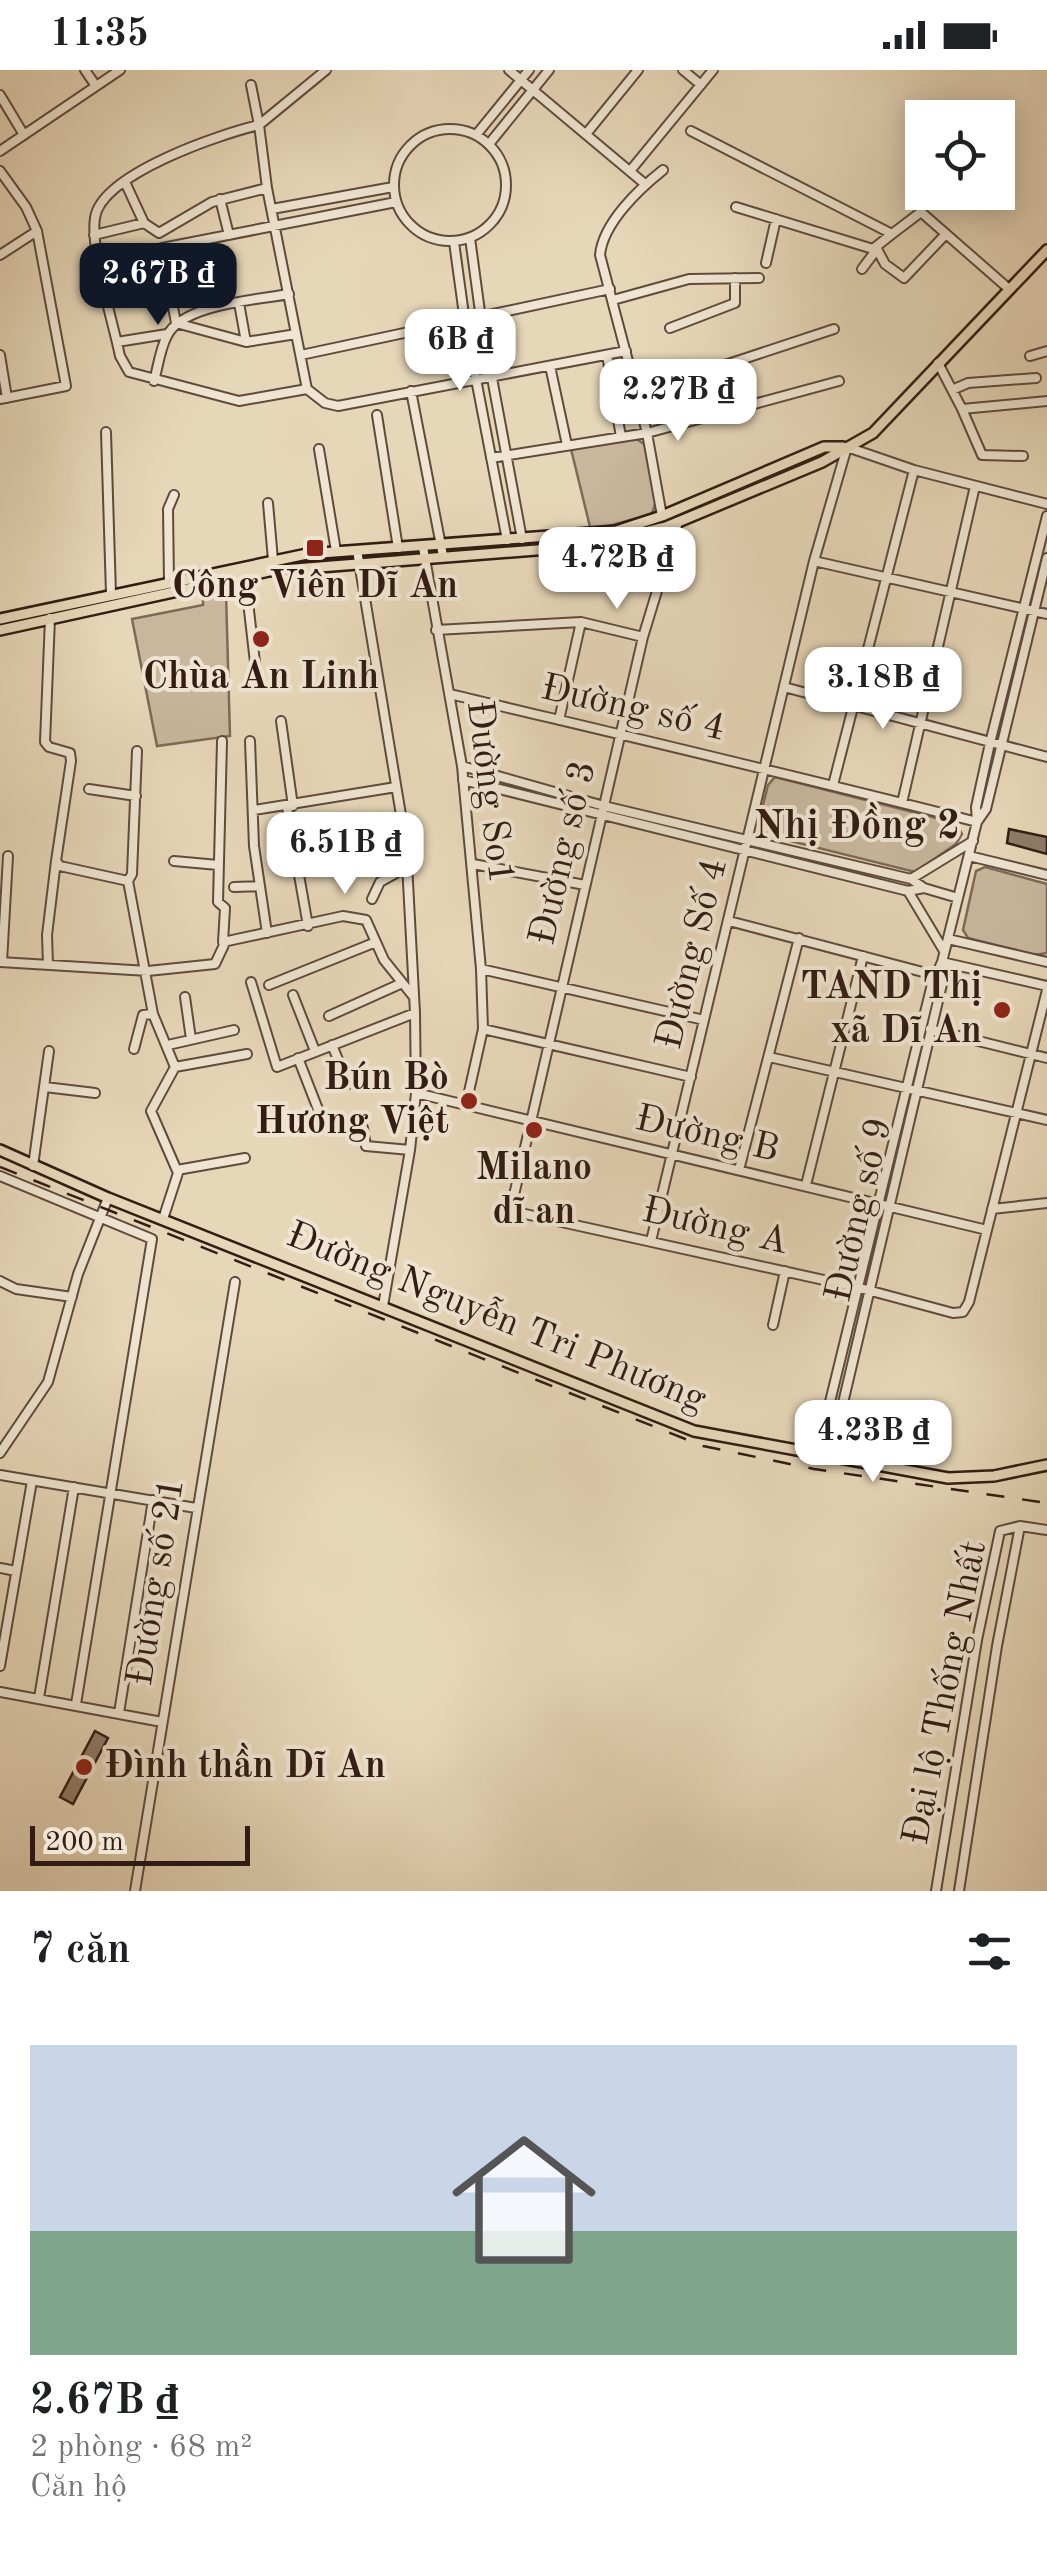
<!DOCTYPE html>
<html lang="vi">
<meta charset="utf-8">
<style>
:root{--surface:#fff;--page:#f6f6f6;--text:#202124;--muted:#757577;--accent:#111827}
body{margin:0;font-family:"Old Standard TT",serif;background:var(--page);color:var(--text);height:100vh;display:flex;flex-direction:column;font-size:38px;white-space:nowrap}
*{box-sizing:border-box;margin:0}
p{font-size:32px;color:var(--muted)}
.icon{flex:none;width:55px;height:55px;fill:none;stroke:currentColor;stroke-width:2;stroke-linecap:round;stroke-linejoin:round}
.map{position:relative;height:1821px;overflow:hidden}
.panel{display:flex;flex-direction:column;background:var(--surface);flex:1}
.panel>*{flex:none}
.fabs{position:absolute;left:905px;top:30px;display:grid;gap:20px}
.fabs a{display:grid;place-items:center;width:110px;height:110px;border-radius:0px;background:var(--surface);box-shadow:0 5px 25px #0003;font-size:50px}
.scale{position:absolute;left:30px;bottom:25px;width:220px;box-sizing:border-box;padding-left:10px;border:5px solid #321c13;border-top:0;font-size:28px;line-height:35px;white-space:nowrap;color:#321c13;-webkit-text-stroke:8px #efe5d2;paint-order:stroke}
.price{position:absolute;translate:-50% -85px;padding:0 22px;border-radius:20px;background:#fff;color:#222;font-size:32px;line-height:65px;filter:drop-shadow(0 2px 5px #0008)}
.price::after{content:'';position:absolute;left:50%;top:60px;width:30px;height:22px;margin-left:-15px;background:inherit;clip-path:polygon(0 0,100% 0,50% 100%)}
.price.selected{background:var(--accent);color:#fff}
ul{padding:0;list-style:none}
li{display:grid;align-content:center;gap:20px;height:530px;padding:0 30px}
li span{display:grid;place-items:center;height:310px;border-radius:0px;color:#555}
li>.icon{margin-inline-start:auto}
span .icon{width:180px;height:180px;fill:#fffc;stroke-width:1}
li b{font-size:42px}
h2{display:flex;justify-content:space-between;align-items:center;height:120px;padding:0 30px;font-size:42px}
.status{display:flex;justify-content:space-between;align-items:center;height:70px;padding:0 50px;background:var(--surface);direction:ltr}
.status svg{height:28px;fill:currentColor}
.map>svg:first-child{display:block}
.green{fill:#c8b79d;stroke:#7d6a58;stroke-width:2.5}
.building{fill:#907d69;stroke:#321c13;stroke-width:2.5}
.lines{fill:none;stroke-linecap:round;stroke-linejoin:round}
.minor-casing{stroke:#5f4b3c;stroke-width:12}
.major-casing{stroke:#321c13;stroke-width:14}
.minor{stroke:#efe5d2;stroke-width:8}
.major{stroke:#e7d7b9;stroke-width:9}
.rail{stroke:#321c13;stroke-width:2.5;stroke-dasharray:18 18;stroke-linecap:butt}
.poi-dot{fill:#8f2418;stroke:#efe5d2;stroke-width:4}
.labels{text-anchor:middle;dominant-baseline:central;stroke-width:8;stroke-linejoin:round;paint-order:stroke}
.poi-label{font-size:38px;font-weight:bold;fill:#321c13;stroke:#efe5d2}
.street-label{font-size:38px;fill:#321c13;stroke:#efe5d2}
.neighbourhood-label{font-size:40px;font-weight:bold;fill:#321c13;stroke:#efe5d2}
</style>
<div class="status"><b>11:35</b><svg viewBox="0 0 49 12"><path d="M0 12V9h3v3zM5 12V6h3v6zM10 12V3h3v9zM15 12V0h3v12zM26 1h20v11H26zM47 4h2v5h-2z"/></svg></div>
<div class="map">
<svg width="1047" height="1821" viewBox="0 0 1047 1821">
<rect width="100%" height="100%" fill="#e7d7b9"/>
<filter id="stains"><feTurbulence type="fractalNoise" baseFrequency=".002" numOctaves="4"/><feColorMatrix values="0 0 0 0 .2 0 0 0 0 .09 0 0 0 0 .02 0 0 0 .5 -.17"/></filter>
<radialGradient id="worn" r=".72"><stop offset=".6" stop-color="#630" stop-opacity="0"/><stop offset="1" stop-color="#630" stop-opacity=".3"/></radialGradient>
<path class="green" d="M635,368L647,376L656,431L652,444L591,461L571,379Z
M226,523L230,666L157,676L132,549L203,535V528Z
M775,707L956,753L962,764L956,774L915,802L766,765L759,751L768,715Z
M985,797L1047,814V883L1035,885L968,868L963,860L976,801Z"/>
<path class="building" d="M1009,759L1047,767V784L1007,773Z
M95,1661L108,1668L73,1734L60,1727Z"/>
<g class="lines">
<defs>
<path id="minor" d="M85,0L96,16
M509,0L645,114
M683,0L701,15
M251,15L259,55C221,64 101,104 95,148C90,179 113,252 120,286L129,302L239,331L307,319
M0,25L24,65
M394 115a56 56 0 1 1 112 0a56 56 0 1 1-112 0Z
M691,61L892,164L921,142L1009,219
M586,64L638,0
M476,65L529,0
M489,74L549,0
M0,81L120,0
M0,101L26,137L37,161L66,316L0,329
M630,101L713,0
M125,112L144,153
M220,129L229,165
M736,137L873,179L892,164
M272,139L393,117
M94,165L144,153L159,163L212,132L267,118
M470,168L481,249L522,469
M454,172L465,252L507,470
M162,178L396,132
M162,178L176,253L246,272
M0,185L37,161
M766,193L776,149
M862,199L877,179L885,194L904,208L945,165
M613,230L689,209L759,208
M239,233L246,272L296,264
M670,258L735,233V208
M117,272L167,264
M0,285L7,328
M301,285L610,219
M607,285L621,367
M1030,286L1047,281
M938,293L962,339L1047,331
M550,296L567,375
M154,311C158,297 160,279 167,266C182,234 257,230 289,224
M307,319L267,118L259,55L326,0
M307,319L325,333L338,336L626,281
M952,320L968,313L1036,308
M411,321L443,486
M637,324L834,259
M962,339L982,385L1023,386
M377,345L398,478
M106,362L111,524
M319,379L336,481
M491,388L647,363L839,311
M268,433L273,490
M662,446L647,363L600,185C603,153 639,119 663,100
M678,452L643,567L511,1138L516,1142L860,1218L953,1243L963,1242L969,1232L1047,920
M423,477L462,696L481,899L483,959L466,1035
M357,480L406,775L415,943L416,1023L410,1080L383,1236
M814,491L1047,544
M245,506L256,601
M169,512L168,439L174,425
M50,548L45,672L49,677L70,683L71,691L56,791L60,796L128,811L153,944L175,997L151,1041L178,1103L163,1149
M436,560L581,552L643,567
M784,617L1047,687
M450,624C626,666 802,707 977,752
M559,650L581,552
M281,651L293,736
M222,671L218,832L225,838L223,872L343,846L366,850L384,890L413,926
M250,671L254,776L267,863
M462,696L604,736L911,809L924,818L958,828
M463,710L908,821L924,818
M833,715L914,400
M89,719L136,726
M902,733L975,416
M287,737L308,856
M254,740L396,717
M977,752L986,739L1047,488
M969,786L1047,805
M174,791L218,795
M473,794L585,815
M911,809L973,771
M128,811L132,804L137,681
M234,817L260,816
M908,821L944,881
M372,829L380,812L407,797
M729,851L938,906
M948,869L1047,892
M0,892L148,901L215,894L224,875
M2,892L8,786
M942,892L1047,916
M48,895L47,865L56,791
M481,899L704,950
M251,912L277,997L415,943
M269,915L376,872
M293,925L315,981
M185,927L191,969
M329,946L400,914
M483,959L691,1007
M930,959L1047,988
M168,975L234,960
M332,975L348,1014
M134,979L143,945L153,944
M769,987L1047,1050
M298,988L323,1052
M175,997L247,984
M45,1017L95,1023
M416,1023L987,1160
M363,1058L366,1076L410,1080
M33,1096L49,981
M177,1100L245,1088
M739,1100L799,868
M0,1106L152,1169L76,1634
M806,1115L863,886
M992,1139L1047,1133
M651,1171L814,491L847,377L914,400L1047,434
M0,1211L16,1219L72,1227
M773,1255L785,1201
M0,1383L48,1312L78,1204L108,1128
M817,1385L932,914L942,892L977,752L976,737L990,673L1047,446
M830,1388L942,914L938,906
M0,1405L196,1438
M0,1498L16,1501
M0,1596L32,1411
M0,1622L162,1652
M39,1628L74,1417
M119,1643L153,1430
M135,1821L235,1212
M936,1821L977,1570L1000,1461L1020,1456L1047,1460
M959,1821L997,1576L1020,1456"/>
<path id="major" d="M0,549L307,484L616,461L662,446L824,377H843
M0,560L269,501L587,476L666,457L822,392L873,363L1047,180
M0,1080L108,1128L694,1361L948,1408L994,1406L1047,1395"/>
</defs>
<use href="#minor" class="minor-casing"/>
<use href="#major" class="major-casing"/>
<use href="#minor" class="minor"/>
<use href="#major" class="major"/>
<path class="rail" d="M0,1097L703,1376L814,1399L1047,1433"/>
</g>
<g class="poi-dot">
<rect x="305" y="468" width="20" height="20" rx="5"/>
<circle cx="261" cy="569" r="10"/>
<circle cx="1002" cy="940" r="10"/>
<circle cx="469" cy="1031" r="10"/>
<circle cx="534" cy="1060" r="10"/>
<circle cx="84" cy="1697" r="10"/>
</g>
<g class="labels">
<g class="poi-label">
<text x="315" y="517">Công Viên Dĩ An</text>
<text x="261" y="608">Chùa An Linh</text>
<text x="982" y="918" text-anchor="end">TAND Thị<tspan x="982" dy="44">xã Dĩ An</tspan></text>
<text x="449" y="1009" text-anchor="end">Bún Bò<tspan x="449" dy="44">Hương Việt</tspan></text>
<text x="534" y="1099">Milano<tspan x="534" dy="44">dĩ an</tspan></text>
<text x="104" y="1697" text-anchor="start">Đình thần Dĩ An</text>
</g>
<g class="street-label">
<text transform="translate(633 639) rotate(13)">Đường số 4</text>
<text transform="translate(489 722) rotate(83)">Đường So1</text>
<text transform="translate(564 783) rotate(-77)">Đường số 3</text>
<text transform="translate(693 884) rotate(-76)">Đường Số 4</text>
<text transform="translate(707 1065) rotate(13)">Đường B</text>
<text transform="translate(860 1140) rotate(-77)">Đường số 9</text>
<text transform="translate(715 1157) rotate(13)">Đường A</text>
<text transform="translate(496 1248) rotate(22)">Đường Nguyễn Tri Phương</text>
<text transform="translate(157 1512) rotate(-81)">Đường số 21</text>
<text transform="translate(946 1623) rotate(-79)">Đại lộ Thống Nhất</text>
</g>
<g class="neighbourhood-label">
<text x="857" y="758">Nhị Đồng 2</text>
</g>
</g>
<rect width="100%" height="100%" filter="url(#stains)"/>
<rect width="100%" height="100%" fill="url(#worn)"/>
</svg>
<div class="fabs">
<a><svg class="icon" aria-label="locate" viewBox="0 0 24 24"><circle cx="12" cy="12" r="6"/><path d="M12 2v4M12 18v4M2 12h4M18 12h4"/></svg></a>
</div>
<div class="scale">200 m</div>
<b class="price selected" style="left:158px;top:258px">2.67B ₫</b>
<b class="price" style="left:460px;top:324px">6B ₫</b>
<b class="price" style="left:678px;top:374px">2.27B ₫</b>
<b class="price" style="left:617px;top:542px">4.72B ₫</b>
<b class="price" style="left:883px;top:662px">3.18B ₫</b>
<b class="price" style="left:345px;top:827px">6.51B ₫</b>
<b class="price" style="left:873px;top:1415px">4.23B ₫</b>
</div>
<section class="panel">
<h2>7 căn<svg class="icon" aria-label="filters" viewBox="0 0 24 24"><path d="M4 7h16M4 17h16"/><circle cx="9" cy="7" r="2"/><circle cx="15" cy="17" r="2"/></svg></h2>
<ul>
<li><span style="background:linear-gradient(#c9d6e8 60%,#7fa58c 0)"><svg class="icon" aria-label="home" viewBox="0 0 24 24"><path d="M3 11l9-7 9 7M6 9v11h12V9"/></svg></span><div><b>2.67B ₫</b><p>2 phòng · 68 m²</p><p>Căn hộ</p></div></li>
</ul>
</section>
